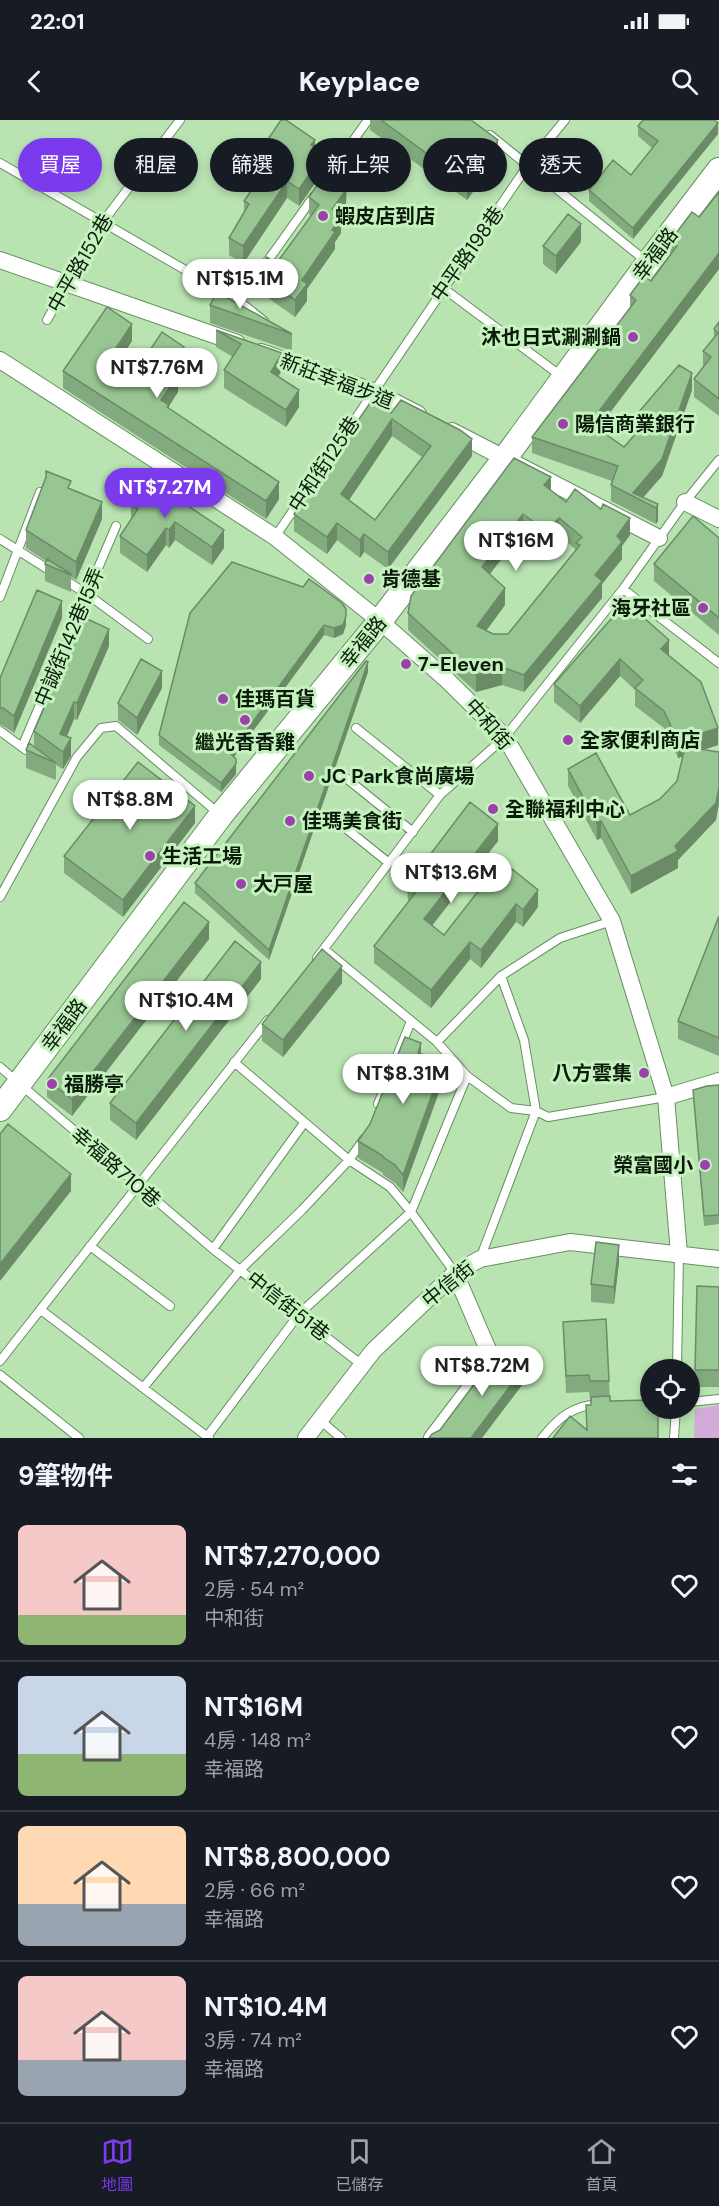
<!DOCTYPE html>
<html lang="zh-TW">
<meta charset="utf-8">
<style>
:root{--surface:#171b24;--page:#20242c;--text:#f1f3f6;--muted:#9ea1a6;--line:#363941;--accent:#7c3aed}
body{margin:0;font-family:"DM Sans","Noto Sans TC",sans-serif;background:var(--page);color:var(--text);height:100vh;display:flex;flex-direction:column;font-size:22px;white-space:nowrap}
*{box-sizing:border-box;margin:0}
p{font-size:20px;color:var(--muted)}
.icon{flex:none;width:33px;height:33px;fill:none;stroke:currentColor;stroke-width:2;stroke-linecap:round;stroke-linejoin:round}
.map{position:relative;height:1318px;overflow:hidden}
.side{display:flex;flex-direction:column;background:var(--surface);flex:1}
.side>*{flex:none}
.hud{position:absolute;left:18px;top:18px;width:684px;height:54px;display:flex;gap:12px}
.fabs{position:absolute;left:640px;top:1239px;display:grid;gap:12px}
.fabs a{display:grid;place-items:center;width:60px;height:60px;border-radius:50%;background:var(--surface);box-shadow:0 3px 9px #0003;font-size:30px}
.price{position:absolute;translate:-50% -51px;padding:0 14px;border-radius:21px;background:#fff;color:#222;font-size:20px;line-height:39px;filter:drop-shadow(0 2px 3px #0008)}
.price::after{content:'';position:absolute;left:50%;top:36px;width:18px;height:14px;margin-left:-9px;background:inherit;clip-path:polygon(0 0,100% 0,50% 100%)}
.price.selected{background:var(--accent);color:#fff}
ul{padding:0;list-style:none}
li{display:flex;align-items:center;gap:18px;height:150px;padding:0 18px}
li+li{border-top:2px solid var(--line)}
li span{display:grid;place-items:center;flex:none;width:168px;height:120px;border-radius:9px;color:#555}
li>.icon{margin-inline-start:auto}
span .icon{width:72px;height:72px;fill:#fffc;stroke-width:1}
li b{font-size:26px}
h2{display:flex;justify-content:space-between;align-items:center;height:72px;padding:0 18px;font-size:26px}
.chip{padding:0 21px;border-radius:27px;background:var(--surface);box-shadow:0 3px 9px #0003;font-size:21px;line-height:54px}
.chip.selected{background:var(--accent);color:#fff}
.status{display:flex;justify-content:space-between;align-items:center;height:42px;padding:0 30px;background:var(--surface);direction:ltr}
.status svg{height:16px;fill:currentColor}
header{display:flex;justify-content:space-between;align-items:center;height:78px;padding:0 18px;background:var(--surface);font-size:27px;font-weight:700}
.menu{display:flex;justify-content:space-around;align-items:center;height:84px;border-top:2px solid var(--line);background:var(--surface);font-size:16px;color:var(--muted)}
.menu a{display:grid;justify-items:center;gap:3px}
.menu .selected{color:var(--accent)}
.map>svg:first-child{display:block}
.green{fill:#d3abd9}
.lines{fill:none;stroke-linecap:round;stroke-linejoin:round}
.lane-casing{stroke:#668f61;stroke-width:10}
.street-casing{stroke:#668f61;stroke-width:18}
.secondary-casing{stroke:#668f61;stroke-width:26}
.lane{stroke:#fff;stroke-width:8}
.street{stroke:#fff;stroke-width:16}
.secondary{stroke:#fff;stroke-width:24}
.wall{fill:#83aa7e;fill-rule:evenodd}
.shaded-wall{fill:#6a8b66}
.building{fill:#98c692;stroke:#6a8b66;stroke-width:1.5;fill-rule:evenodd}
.poi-dot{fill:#9c41ab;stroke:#c5f2bf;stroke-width:2}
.labels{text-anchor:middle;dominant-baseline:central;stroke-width:6;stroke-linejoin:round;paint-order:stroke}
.poi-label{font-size:20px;font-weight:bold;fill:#0b1b09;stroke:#c5f2bf;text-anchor:start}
.street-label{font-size:20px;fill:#0b1b09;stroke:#c5f2bf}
</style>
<div class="status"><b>22:01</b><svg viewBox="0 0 49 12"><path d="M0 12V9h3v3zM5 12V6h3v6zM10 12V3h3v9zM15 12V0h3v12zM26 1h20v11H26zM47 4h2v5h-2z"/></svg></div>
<header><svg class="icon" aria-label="back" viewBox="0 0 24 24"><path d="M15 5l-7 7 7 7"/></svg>Keyplace<svg class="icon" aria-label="search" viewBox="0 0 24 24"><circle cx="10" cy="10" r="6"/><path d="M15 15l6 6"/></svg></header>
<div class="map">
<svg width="719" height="1318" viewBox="0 0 719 1318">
<rect width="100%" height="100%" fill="#b9e4b2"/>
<path class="green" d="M719,1285V1318H694L695,1289Z"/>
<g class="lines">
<defs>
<path id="lane" d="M490,15L646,141
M0,43L239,181L264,201
M330,53L368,0
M443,168L561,256
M239,181L314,76
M47,200L102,103L180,0
M275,417L528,45L565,0
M0,419L87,474L148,519
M623,469L719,543
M0,477L40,372
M356,608L440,675
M0,611L26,630
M22,627L116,406
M341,654L413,712
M328,694L389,743
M0,777L77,637L101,608L116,606L218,693
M324,829L437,922L467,956L511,988L536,991L548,997L666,977
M317,838L440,675L505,617L623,469L685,382L719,340
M437,922L501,856L560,818L612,801
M234,942L349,1040L390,1067L411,1092L455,1153
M0,947L213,1129L362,1245
M378,984L411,901
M90,1126L170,1186
M213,1129L304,1003
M480,1139L536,991L524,920L501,856
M41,1190L209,1318
M0,1241L268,900
M677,1250L679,1134
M0,1255L79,1318
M143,1268L241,1149L302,1090L349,1040L364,1019
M690,1282L719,1279
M320,1300L341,1318
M206,1318L299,1194L411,1092L467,956
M542,1318C558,1298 573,1285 600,1284
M674,1318L676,1288"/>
<path id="street" d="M0,140L237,223
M261,232L373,271L418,294
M0,240L275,417L380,501L447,560L505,617L612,801L666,977L679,1134
M452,311L659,418
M685,382L719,399
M666,977L719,961
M306,1318L373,1231L455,1153L480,1139L570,1122L719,1139
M432,1318L492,1239L455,1153"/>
<path id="secondary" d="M0,989L221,695L380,501L505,338L648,143L719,50"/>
</defs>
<use href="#lane" class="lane-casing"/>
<use href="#street" class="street-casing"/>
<use href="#secondary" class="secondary-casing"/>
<use href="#lane" class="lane"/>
<use href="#street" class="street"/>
<use href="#secondary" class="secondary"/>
</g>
<path class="wall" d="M370,0H471L498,37L467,80L370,10Z
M638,6L718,14L633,119L589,81V70L631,55L652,28L638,16Z
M262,28H315L323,52L299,86L287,78L243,144L229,135V118L244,92V81L267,48L262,45Z
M347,70L346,71V88L341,95V113L335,122V129L307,169V181L295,197L257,170V152L276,144L311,96L309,94V77Z
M670,121L719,149L598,308L624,327L637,311V294L692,270L662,356L643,377L658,384V401L656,404L611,381V365L612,361L532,333V317L630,188V175L651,161L670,135Z
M581,122L556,154L543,144V126Z
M210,185L292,214V231L210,203Z
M719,202V296L694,277V259L703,247V231L714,218V209Z
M216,210L282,233V250L278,256L299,287L286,307L224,268V250L233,237L216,227Z
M132,221L114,248L140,266L148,254L146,253V236L184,245L178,254V272L169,286V289L279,379L266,399L63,268V251Z
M391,293L472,336L388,449L364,432L360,438L337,420L327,434L294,411V394ZM392,316L422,337L375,400L349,380Z
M148,359L224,428L212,445L175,420L169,428L166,425L147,452L120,433V416L131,400V384Z
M71,369L102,399L76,460L71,457V472L45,461V444L46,441L26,428V410Z
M551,370L566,382L630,415L622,426V439L602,464V478L524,572L502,565L476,572L408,510V493ZM523,411L546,428L559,415L576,430L508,514H493L486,511L505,485L490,454Z
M719,418V515L654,461V444Z
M626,482L669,535L718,625L703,630L716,700L678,740V748L631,774L601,718L597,720L568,666V649L630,695L660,679L677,661L683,636L678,638L664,608L635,586V570L620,556L580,603L554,582V564Z
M190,493L346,505L343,514L334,518L324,515L234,637L236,654L221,672L159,625V615Z
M62,498L14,613L3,606L0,605V558Z
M109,526L77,600L74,599L67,617L71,636L63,649L56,645V660L26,648V630L34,627V611Z
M368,552L269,840L195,773V763Z
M162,568L137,615L118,600V583Z
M195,703L123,797L64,753V736Z
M498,721L432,805L444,815L493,772L538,787L523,807L516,802L481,848L470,839L431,888L374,843V826L408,782L407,765Z
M719,796V936L678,919V901Z
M209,819L72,996L47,977V960Z
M261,859L136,1020L110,1000V983Z
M342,863L283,937L262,921V904Z
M421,934L437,942L443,961L403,1072L395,1063L383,1055V1053L358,1038V1021Z
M719,965V1104L704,1106L693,970Z
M619,1142L614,1184L591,1182V1164Z
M719,1167V1267H695V1250Z
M563,1202L609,1261L610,1281L658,1318L586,1310L591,1285L589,1272L566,1273Z"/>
<path class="shaded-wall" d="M718,3V14L633,119V108Z
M315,20V37L311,25Z
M498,20V37L467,80V63Z
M323,35V52L299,86V69Z
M347,52L346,88L332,107V89L338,64Z
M287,61V78L243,144V126Z
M341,96V113L335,122V129L307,169V181L295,197V180L302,160L332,110Z
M581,104V122L556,154V136Z
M719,133V149L590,319V303Z
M132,204V221L106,260V243Z
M184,227V245L170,266V249Z
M282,233V250L271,269V252Z
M692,253V270L662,356L641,380L633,373Z
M178,255V272L169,286V302L161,280Z
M299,270V287L286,307V290Z
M392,299V316L341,392V374Z
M472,319V336L388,449V432Z
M551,357V374L544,365Z
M279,362V379L266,399V381Z
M102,382V399L76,460V442Z
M658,384V401L656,404V388Z
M523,394V411L482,464V447Z
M559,398V415L546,428V411Z
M630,398V415L622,426V439L602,464V478L524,572V555L595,455L617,416Z
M175,402V420L169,428V410Z
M337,403V420L327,434V417Z
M166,408V425L147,452V435Z
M224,410V428L212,445V427Z
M364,414V432L360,438V420Z
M505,468V485L477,523V506Z
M62,481V498L14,613V596Z
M346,496V505L343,514L334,518V508Z
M324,505V515L230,642V633Z
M109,509V526L77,600V583Z
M669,520V537L661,529Z
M620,539V556L580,603V586Z
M368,542V552L269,840V830Z
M502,547V565L476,572V555Z
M162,551V568L137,615V598Z
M74,582V599L60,631V614Z
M718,608V625L678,638V621Z
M71,618V636L63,649V632Z
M236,644V654L221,672V663Z
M719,667V684L716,700L678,740V748L631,774V756L675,726Z
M195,686V703L123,797V780Z
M601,701V718L597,720V703Z
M498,704V721L424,816V799Z
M538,770V787L523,807V790Z
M516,784V802L481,848V830Z
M209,802V819L72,996V979Z
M470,822V839L431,888V870Z
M261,842V859L136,1020V1003Z
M342,846V863L283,937V920Z
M421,923V940L418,933Z
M443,944V961L403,1072V1055Z
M71,1054V1071L0,1161V1144Z
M619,1125V1142L614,1184V1167Z
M526,1245V1260L482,1318H471Z"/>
<path class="building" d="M281,0H286L315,20L311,25L323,35L299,69L287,61L243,126L229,118L249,84L244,81L275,36L262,28Z
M381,0H471L498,20L467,63Z
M643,0H714L718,3L633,108L589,70L613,40L631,55L658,21L638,6Z
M333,42L347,52L338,64L346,70L332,89L341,96L332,110L335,112L302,160L307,164L295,180L257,152L267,137L276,144L319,85L309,77Z
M719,72V133L590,303L624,327L647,301L637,294L679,245L692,253L662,339L633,373L658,384L656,388L611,365L618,346L532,317L636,180L630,175L644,156L651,161L677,126L670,121L692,92L699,97Z
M568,94L581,104L556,136L543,126Z
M217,172L292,214L210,185Z
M107,187L132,204L106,243L140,266L156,243L146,236L162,212L184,227L170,249L178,255L161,280L169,285L167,287L279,362L266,381L63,251Z
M719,202V279L694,259L711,237L703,231L718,213L714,209Z
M216,210L282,233L271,252L299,270L286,290L224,250L241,224Z
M372,280L391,293L401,280L460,310L472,319L388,432L364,414L360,420L337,403L327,417L294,394ZM392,299L431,326L375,400L341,374Z
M514,338L551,357L544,365L566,382L575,369L601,389L603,384L630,398L617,416L622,422L595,455L602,461L524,555L502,547L476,555L408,493L411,476ZM523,394L546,411L559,398L582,417L576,423L580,425L508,514H493L477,506L505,468L482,447Z
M46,351L71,361L68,368L102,382L76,442L26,410L46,357Z
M148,359L224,410L212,427L175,402L169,410L166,408L147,435L120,416L138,389L131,384Z
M693,396L719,418V498L654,444Z
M47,439L71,454V455L45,444Z
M232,442L303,467L309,459L342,483L346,489V496L343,505L334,508L324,505L230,633L236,639V644L221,663L159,615L190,493Z
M37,470L62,481L14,596L3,588H0V558Z
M626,482L669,520L661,529L701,562L718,608L678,621L664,591L635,568L643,560L620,539L580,586L554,564Z
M83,497L109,509L77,583L74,582L60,614L71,618L63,632L34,611Z
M141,539L162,551L137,598L118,583Z
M366,541L368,542L269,830L195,763Z
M29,623L56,643L26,630Z
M685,627L719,632V667L716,683L675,726L678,731L631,756L601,701L597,703L568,649L596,633L630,695L660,679L677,661Z
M138,642L195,686L123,780L64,736Z
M470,682L498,704L424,799L444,815L483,765L493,772L512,749L538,770L523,790L516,784L481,830L470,822L431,870L374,826L416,772L407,765Z
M184,782L209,802L72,979L47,960Z
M719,796V918L678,901Z
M235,821L261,842L136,1003L110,983Z
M322,829L342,846L283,920L262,904Z
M405,917L421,923L418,933L437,939L436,942L443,944L403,1055L395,1045L383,1037V1036L358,1021L370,1004Z
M719,965V1095L704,1096L693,970L707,966Z
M8,1004L71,1054L0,1144V1014Z
M596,1122L619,1125L614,1167L591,1164Z
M697,1166L719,1167V1250H695Z
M606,1199L609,1261H590L589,1255L566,1256L563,1202Z
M502,1227L526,1245L471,1318H429L432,1314L440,1310Z
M610,1276V1281L649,1280L651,1281V1288H658V1318H553L570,1296L587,1310L586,1285H591V1277Z"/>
<g class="poi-dot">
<circle cx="323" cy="96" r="6"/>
<circle cx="633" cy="217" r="6"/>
<circle cx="563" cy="304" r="6"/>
<circle cx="369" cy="459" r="6"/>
<circle cx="703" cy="488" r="6"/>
<circle cx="406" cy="544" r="6"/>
<circle cx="223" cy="579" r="6"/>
<circle cx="245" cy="600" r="6"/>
<circle cx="568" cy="620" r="6"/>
<circle cx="309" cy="656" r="6"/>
<circle cx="493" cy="689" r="6"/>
<circle cx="290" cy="701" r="6"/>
<circle cx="150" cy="736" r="6"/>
<circle cx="241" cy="764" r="6"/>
<circle cx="644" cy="953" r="6"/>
<circle cx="52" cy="964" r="6"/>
<circle cx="705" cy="1045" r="6"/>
</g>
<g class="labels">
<g class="poi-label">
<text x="335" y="96">蝦皮店到店</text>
<text x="621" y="217" text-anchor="end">沐也日式涮涮鍋</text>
<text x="575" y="304">陽信商業銀行</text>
<text x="381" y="459">肯德基</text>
<text x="691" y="488" text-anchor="end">海牙社區</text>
<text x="418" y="544">7-Eleven</text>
<text x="235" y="579">佳瑪百貨</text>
<text x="580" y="620">全家便利商店</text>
<text x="245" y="622" text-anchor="middle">繼光香香雞</text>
<text x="321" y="656">JC Park食尚廣場</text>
<text x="505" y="689">全聯福利中心</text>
<text x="302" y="701">佳瑪美食街</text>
<text x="162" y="736">生活工場</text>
<text x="253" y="764">大戸屋</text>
<text x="632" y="953" text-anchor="end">八方雲集</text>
<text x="64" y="964">福勝亭</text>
<text x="693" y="1045" text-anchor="end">榮富國小</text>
</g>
<g class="street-label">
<text transform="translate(467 134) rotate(-55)">中平路198巷</text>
<text transform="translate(655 134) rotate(-53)">幸福路</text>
<text transform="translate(80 143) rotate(-60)">中平路152巷</text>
<text transform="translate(337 261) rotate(21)">新莊幸福步道</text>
<text transform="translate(324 344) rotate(-56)">中和街125巷</text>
<text transform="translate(69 517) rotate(-67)">中誠街142巷15弄</text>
<text transform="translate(363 522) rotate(-51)">幸福路</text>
<text transform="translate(489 604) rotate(49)">中和街</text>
<text transform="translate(64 905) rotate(-53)">幸福路</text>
<text transform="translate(116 1047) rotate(41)">幸福路710巷</text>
<text transform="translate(448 1164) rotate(-39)">中信街</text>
<text transform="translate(288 1186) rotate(38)">中信街51巷</text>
</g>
</g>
</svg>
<div class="fabs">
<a><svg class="icon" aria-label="locate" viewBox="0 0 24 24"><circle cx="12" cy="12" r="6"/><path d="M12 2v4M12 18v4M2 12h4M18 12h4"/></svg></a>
</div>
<b class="price" style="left:240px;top:190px">NT$15.1M</b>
<b class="price" style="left:157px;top:279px">NT$7.76M</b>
<b class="price selected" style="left:165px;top:399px">NT$7.27M</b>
<b class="price" style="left:516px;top:452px">NT$16M</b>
<b class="price" style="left:130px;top:711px">NT$8.8M</b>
<b class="price" style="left:451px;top:784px">NT$13.6M</b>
<b class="price" style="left:186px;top:912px">NT$10.4M</b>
<b class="price" style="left:403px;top:985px">NT$8.31M</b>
<b class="price" style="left:482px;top:1277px">NT$8.72M</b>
<div class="hud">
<a class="chip selected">買屋</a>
<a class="chip">租屋</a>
<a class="chip">篩選</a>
<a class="chip">新上架</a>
<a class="chip">公寓</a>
<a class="chip">透天</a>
</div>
</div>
<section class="side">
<h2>9筆物件<svg class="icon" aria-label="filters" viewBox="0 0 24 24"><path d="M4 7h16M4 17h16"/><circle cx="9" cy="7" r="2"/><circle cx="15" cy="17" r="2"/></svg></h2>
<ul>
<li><span style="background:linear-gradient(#f6c9c9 75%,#8fb573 0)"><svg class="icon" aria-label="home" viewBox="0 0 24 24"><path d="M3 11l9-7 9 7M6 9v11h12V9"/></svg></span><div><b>NT$7,270,000</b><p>2房 · 54 m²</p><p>中和街</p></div><svg class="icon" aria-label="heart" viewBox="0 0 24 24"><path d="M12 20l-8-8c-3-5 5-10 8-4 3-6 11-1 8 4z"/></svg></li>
<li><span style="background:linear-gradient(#c9d6e8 65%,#8fb573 0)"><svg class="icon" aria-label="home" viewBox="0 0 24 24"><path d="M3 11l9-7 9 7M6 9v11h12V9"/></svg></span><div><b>NT$16M</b><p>4房 · 148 m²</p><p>幸福路</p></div><svg class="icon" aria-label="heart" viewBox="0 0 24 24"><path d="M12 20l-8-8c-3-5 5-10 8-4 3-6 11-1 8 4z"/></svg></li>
<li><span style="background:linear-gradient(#ffd9b3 65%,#9aa5b1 0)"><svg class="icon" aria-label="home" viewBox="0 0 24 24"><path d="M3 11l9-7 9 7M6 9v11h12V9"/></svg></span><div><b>NT$8,800,000</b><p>2房 · 66 m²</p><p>幸福路</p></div><svg class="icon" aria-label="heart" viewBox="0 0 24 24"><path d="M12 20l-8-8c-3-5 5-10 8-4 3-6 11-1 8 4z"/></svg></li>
<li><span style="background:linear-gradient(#f6c9c9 70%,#9aa5b1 0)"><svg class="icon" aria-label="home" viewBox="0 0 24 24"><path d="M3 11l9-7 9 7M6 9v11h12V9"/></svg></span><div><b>NT$10.4M</b><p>3房 · 74 m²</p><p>幸福路</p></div><svg class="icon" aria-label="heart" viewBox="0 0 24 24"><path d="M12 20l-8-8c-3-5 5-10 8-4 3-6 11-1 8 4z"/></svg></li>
</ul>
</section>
<nav class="menu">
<a class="selected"><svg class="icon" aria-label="map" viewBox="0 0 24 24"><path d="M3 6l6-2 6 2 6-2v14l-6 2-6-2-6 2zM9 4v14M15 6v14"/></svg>地圖</a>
<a><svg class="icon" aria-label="saved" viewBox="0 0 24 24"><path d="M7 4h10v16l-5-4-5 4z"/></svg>已儲存</a>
<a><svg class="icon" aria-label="home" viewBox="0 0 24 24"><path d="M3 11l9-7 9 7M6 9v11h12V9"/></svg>首頁</a>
</nav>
